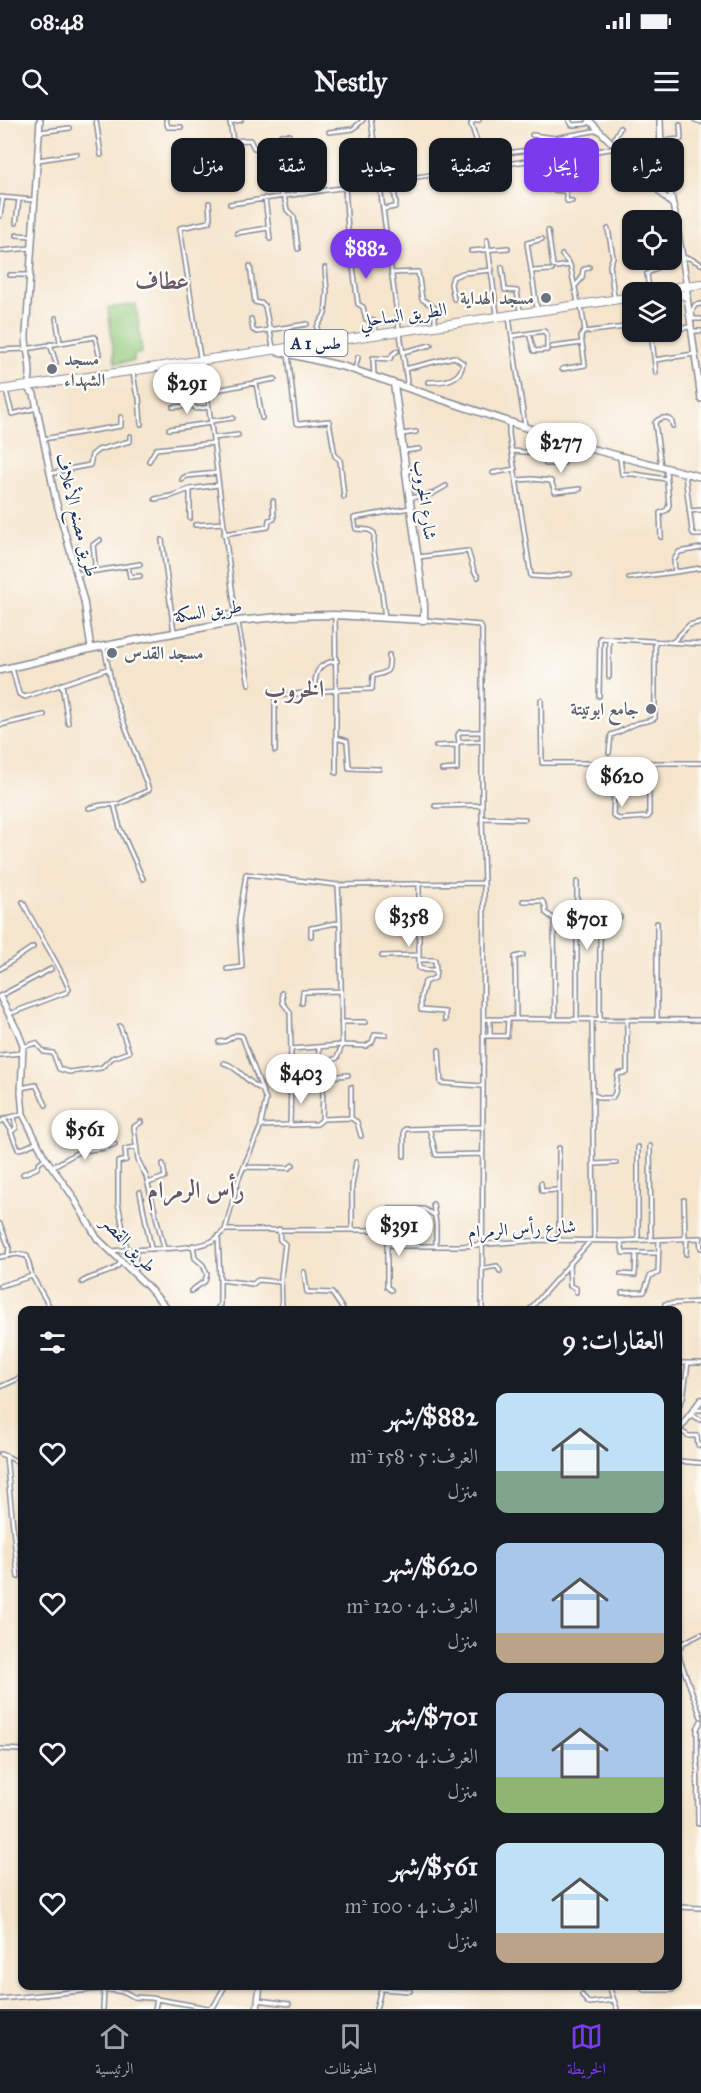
<!DOCTYPE html>
<html lang="ar">
<meta charset="utf-8">
<style>
:root{--surface:#171b24;--page:#20242c;--text:#f1f3f6;--muted:#9ea1a6;--line:#363941;--accent:#7c3aed}
body{margin:0;font-family:"IM FELL Great Primer",Amiri,serif;background:var(--page);color:var(--text);direction:rtl;height:100vh;display:flex;flex-direction:column;font-size:22px;white-space:nowrap}
*{box-sizing:border-box;margin:0}
p{font-size:20px;color:var(--muted)}
.icon{flex:none;width:33px;height:33px;fill:none;stroke:currentColor;stroke-width:2;stroke-linecap:round;stroke-linejoin:round}
.map{position:relative;flex:1;overflow:hidden;direction:ltr}
.panel{position:absolute;left:18px;top:1186px;width:664px;height:684px;display:flex;flex-direction:column;background:var(--surface);border-radius:12px;box-shadow:0 2px 4px #0004;direction:rtl}
.panel>*{flex:none}
.top-card{position:absolute;left:18px;top:18px;width:666px;height:54px;direction:rtl;display:flex;gap:12px}
.fabs{position:absolute;left:622px;top:90px;display:grid;gap:12px}
.fabs a{display:grid;place-items:center;width:60px;height:60px;border-radius:12px;background:var(--surface);box-shadow:0 2px 4px #0004;font-size:30px}
.price{position:absolute;translate:-50% -51px;padding:0 14px;border-radius:21px;background:#fff;color:#222;font-size:20px;line-height:39px;filter:drop-shadow(0 2px 3px #0008)}
.price::after{content:'';position:absolute;left:50%;top:36px;width:18px;height:14px;margin-left:-9px;background:inherit;clip-path:polygon(0 0,100% 0,50% 100%)}
.price.active{background:var(--accent);color:#fff}
ul{padding:0;list-style:none}
li{display:flex;align-items:center;gap:18px;height:150px;padding:0 18px}
li span{display:grid;place-items:center;flex:none;width:168px;height:120px;border-radius:12px;color:#555}
li>.icon{margin-inline-start:auto}
span .icon{width:72px;height:72px;fill:#fffc;stroke-width:1}
li b{font-size:26px}
h2{display:flex;justify-content:space-between;align-items:center;height:72px;padding:0 18px;font-size:26px}
.pill{padding:0 21px;border-radius:12px;background:var(--surface);box-shadow:0 2px 4px #0004;font-size:21px;line-height:54px}
.pill.active{background:var(--accent);color:#fff}
.status{display:flex;justify-content:space-between;align-items:center;height:42px;padding:0 30px;background:var(--surface);direction:ltr}
.status svg{height:16px;fill:currentColor}
header{display:flex;justify-content:space-between;align-items:center;height:78px;padding:0 18px;background:var(--surface);font-size:27px;font-weight:700}
.menu{display:flex;justify-content:space-around;align-items:center;height:84px;border-top:2px solid var(--line);background:var(--surface);font-size:16px;color:var(--muted)}
.menu a{display:grid;justify-items:center;gap:3px}
.menu .active{color:var(--accent)}
.map>svg:first-child{display:block}
.green{fill:#92c97c;stroke:#567c6d;stroke-width:1.5}
.lines{fill:none;stroke-linecap:round;stroke-linejoin:round}
.street-casing{stroke:#888a96;stroke-width:6}
.secondary-casing{stroke:#888a96;stroke-width:8}
.primary-casing{stroke:#888a96;stroke-width:9}
.highway-casing{stroke:#888a96;stroke-width:10}
.street{stroke:#fff;stroke-width:3}
.secondary{stroke:#fff;stroke-width:5}
.primary{stroke:#fff;stroke-width:6}
.highway{stroke:#fff;stroke-width:8}
.worship-dot{fill:#6b7280;stroke:#fdfcf7;stroke-width:2}
.labels{text-anchor:middle;dominant-baseline:central;stroke-width:4.5;stroke-linejoin:round;paint-order:stroke}
.shield{fill:#fdfcf7;stroke:#5f6c8c;stroke-width:1.5}
.shield-label{font-size:16px;font-weight:bold;fill:#1b2f5e}
.worship-label{font-size:18px;font-weight:bold;fill:#5b616d;stroke:#fdfcf7;text-anchor:end}
.street-label{font-size:18px;fill:#1b2f5e;stroke:#fdfcf7}
.district-label{font-size:24px;font-weight:bold;fill:#665968;stroke:#fdfcf7}
</style>
<div class="status"><b>08:48</b><svg viewBox="0 0 49 12"><path d="M0 12V9h3v3zM5 12V6h3v6zM10 12V3h3v9zM15 12V0h3v12zM26 1h20v11H26zM47 4h2v5h-2z"/></svg></div>
<header><svg class="icon" aria-label="menu" viewBox="0 0 24 24"><path d="M4 6h16M4 12h16M4 18h16"/></svg>Nestly<svg class="icon" aria-label="search" viewBox="0 0 24 24"><circle cx="10" cy="10" r="6"/><path d="M15 15l6 6"/></svg></header>
<div class="map">
<svg width="701" height="1889" viewBox="0 0 701 1889">
<rect width="100%" height="100%" fill="#fdfcf7"/>
<filter id="ink" filterUnits="userSpaceOnUse"><feTurbulence type="fractalNoise" baseFrequency=".0167" numOctaves="2"/><feDisplacementMap in="SourceGraphic" scale="12" xChannelSelector="R" yChannelSelector="G"/><feConvolveMatrix kernelMatrix="1 2 1 2 8 2 1 2 1" color-interpolation-filters="sRGB"/></filter>
<filter id="wash" filterUnits="userSpaceOnUse"><feTurbulence type="fractalNoise" baseFrequency=".008" numOctaves="4" result="noise"/><feDisplacementMap in="SourceGraphic" scale="24" xChannelSelector="R" yChannelSelector="G"/><feGaussianBlur stdDeviation="1.35" result="paint"/><feColorMatrix in="noise" values="0 0 0 0 0 0 0 0 0 0 0 0 0 0 0 0 0 1.4 0 .05"/><feComposite in="paint" operator="in"/></filter>
<g filter="url(#wash)">
<rect width="100%" height="100%" fill="#f5e5cd"/>
<path class="green" d="M136,184L142,233L134,235V241L115,243L108,188Z"/>
</g>
<g filter="url(#ink)">
<g class="lines">
<defs>
<path id="street" d="M96,0L101,35
M166,0L168,7H181
M241,0L230,2L233,21L250,20L254,28L274,27L281,76
M371,0L399,208
M479,0L473,1L471,4L477,22L481,48
M569,0L572,5L586,4L590,2
M695,0L701,2
M40,12L70,8
M329,12L353,9L363,0
M532,15L555,18L599,10
M539,17L542,39
M662,21L681,19L680,5
M614,25L615,17L620,8
M559,26L563,27L564,36
M275,29L289,26V15H281
M499,34L529,30L532,40
M560,36L567,81H572
M38,40L77,34
M277,42L291,40L294,41L299,73
M629,42V47L634,57L643,54
M665,50L674,48
M646,56L656,53L657,46H663
M298,60L314,58
M345,67L348,111
M547,70L564,66
M552,70L565,71
M284,76L287,90L294,97L298,129
M0,77L33,80
M265,78L270,119
M230,84L617,28
M384,89L395,87L396,84L393,61
M0,96L3,77
M16,103L19,79
M608,109L613,137L610,145L614,176
M548,111L553,146L556,147L570,145
M237,113L268,108
M17,115L32,116
M487,120L497,194
M0,131L31,128
M351,131L358,184L363,187L366,199L374,201L376,211
M471,131L508,128
M562,135L570,145L578,182
M682,138H689L701,144
M250,146L255,182L263,184L265,186L273,227
M502,147L505,170L517,171L520,190
M531,151L552,150
M391,153L418,152L422,179L435,188V203
M10,155H28
M576,165L582,158L583,150L589,147
M649,170L647,154L661,145
M454,179L451,164L453,157L463,153L492,150
M701,184L695,185L692,191L693,199H701
M537,188L527,123L542,119
M509,197L525,306
M56,198L60,222
M251,199L253,210L257,212L307,204
M672,209L690,207
M693,211H701
M584,212L625,207
M400,213L407,262L405,266
M512,216L544,211L547,215V230L534,231L530,217
M319,220L317,207L325,194L327,172L325,148
M50,224L56,243
M552,227L582,223
M0,230L26,229L95,217L99,234
M403,232L431,225
M288,234L296,303L299,304L329,301L335,336L340,340L344,377
M200,237L180,108L209,102L210,98L209,83
M655,240L694,234
M203,242L235,491L234,493L223,495L222,503
M355,249L358,237
M405,249L454,237L463,243C461,261 444,262 428,262
M562,249L585,245L581,216L585,210L581,186
M133,252L136,272L139,277L141,304
M656,253L651,212H656
M374,255L373,238L390,239L393,234L397,231
M256,263L262,298
M6,271L12,294L37,288
M206,272L275,259
M173,287L194,286L196,289L209,287
M211,301L233,298
M509,303V314L531,456L549,457L570,454
M169,309L211,303
M539,312L541,329L546,344L564,343L566,321
M402,314L416,312
M213,318L238,315
M43,319L121,306V297
M404,331L419,329
M512,331L536,333L541,329
M620,338L622,354H634L666,359
M149,341L156,329L214,323
M661,346L655,303C658,298 666,296 671,300L673,306
M493,353L515,349
M50,354L69,349L90,345L92,335L98,330L130,321V316
M685,354L692,411L694,415H701
M182,360L183,358L187,356L217,353
M517,360L532,359L551,361L555,372L580,369
M190,369V398
M410,378L432,374L446,366
M155,379L171,376L190,369L218,365
M689,391L701,390
M195,405L223,403
M224,414L268,407L269,400L274,399L273,381
M661,417L660,393L667,390L669,385L666,350
M162,420L174,512
M418,437L468,431L474,451L478,457
M128,446L130,457L140,456
M93,451L95,444L93,425L100,420
M675,452L701,448
M77,454L140,444
M629,458L675,452L674,440L679,432L701,428
M335,495L336,570L372,569L373,556C388,552 390,553 389,535
M385,498L381,465L374,432V413L369,410L356,409L354,398L410,388
M425,500L480,505L482,509V698L484,763L482,1191
M238,503L249,564
M609,519V557
M673,522L689,505L701,502
M12,548L19,574L25,577L107,549
M62,564L68,603
M315,572C314,555 317,542 337,541
M599,576L600,518L701,524
M541,580L542,643H701
M0,605L44,595
M459,622L458,615L460,612H482
M436,626L457,625
M275,631V576L336,570V618L347,621L349,648L379,649
M609,633L611,615C622,612 625,608 635,604C642,601 649,602 655,598V521
M442,650L457,649V625L459,622L482,621
M336,653V618
M649,672H614L613,696L619,699L648,697L649,696V642
M114,684L120,708L143,759
M435,686L482,685
M89,688L102,685L119,684L149,670L115,579L104,527
M482,698L525,699
M419,763V848L426,850H436L435,858L425,862L421,876V890L445,892V900
M523,781H542L545,785L546,793L554,799L555,899
M657,803V900
M311,816V808C322,807 327,803 340,803
M382,836L419,835
M420,840H435L436,850
M0,849L33,827
M227,849L242,847L239,801L246,754L338,765
M282,873L283,883L290,892L291,929L342,925L366,926L372,922L375,914L386,915
M0,876L51,849
M302,883L303,872L340,871
M9,894L67,872L69,869C56,838 37,812 23,782
M484,899L701,900
M516,899L515,837L523,835
M577,900V762
M592,900L594,1120
M600,900V801L603,797H620
M341,902H366
M483,916H507L508,899
M490,916V899
M219,922L226,921L236,915L242,916L266,980L261,1004
M23,927L36,923L44,932L53,933L59,949L69,952L101,948L112,938L129,932L120,906
M291,929L290,962L297,963L301,960V941L319,938V928
M439,930L441,963L482,966
M0,935L22,933
M224,943C238,946 247,964 262,969
M322,962L330,957L348,955
M21,968L36,965L46,985
M594,975L601,978H612L615,973L618,954L627,952V900
M14,996L16,1008L11,1012L18,1029L24,1028L37,1022
M351,998V967
M4,999L11,1010
M323,999L351,998L357,1002L361,1016
M0,1002L7,998L23,994
M141,1002L134,1007L138,1040L146,1056L164,1128
M290,1005L291,963
M429,1008L436,1035L482,1034
M650,1026L651,1120
M638,1027V1120
M90,1030L98,1019L96,1006
M404,1036V1010L406,1009L482,1007
M593,1044L616,1043
M52,1047L80,1031L105,1028L115,1024
M244,1047L289,1048L293,1045
M23,1054L37,1048L39,1043L46,1038
M148,1063L165,1057L163,1044
M541,1063L542,1071L558,1070
M140,1072L151,1128
M684,1080L685,1119
M433,1084L436,1104V1126
M0,1104L9,1127L8,1136
M279,1109L280,1120L285,1124L281,1157L282,1191
M352,1109V1066L356,1042
M225,1110L239,1058L261,1006L317,1004L322,1000L324,943L337,938L342,925L340,803L338,765L484,763
M386,1112L387,1091L389,1089H424L434,1095
M218,1116L220,1160L253,1164L258,1160L281,1162
M700,1118L701,1128
M559,1119V1028
M621,1121L623,1133H658
M387,1124V1167L391,1170
M127,1129L118,1083V1042L126,1040L125,1029L136,1027
M112,1131C137,1128 189,1131 210,1122C216,1120 220,1114 225,1110H383L386,1112L388,1124L395,1126H461L542,1120L621,1121L701,1118
M686,1134L687,1119
M0,1137L17,1134L27,1136L32,1156L52,1191
M569,1144L570,1166L576,1168V1172
M481,1149L497,1146L500,1151
M304,1152L307,1172L332,1173L344,1191
M135,1154L136,1129
M621,1154L635,1155L636,1133
M701,1156V1180
M220,1160V1185
M82,1162C93,1154 116,1154 121,1141
M0,1166L32,1156
M191,1171L205,1161L207,1154L203,1145L195,1138L193,1125
M622,1173L644,1172L650,1156L658,1153L659,1120
M218,1187V1191
M531,1191V1188L591,1120
M664,1191L665,1184L701,1182
M678,1243H701
M0,1267L22,1257
M678,1287L683,1278L688,1243
M694,1290H701
M691,1295L701,1300
M679,1310L689,1316H697L698,1325L701,1326
M0,1334L6,1336L18,1457
M6,1336L22,1344
M678,1341L701,1343
M678,1537L681,1542L701,1597
M680,1538L678,1531L683,1523L701,1514
M0,1629L22,1630
M698,1704L697,1609L701,1601
M678,1787L701,1788
M609,1866L617,1889
M639,1866L644,1870H672
M582,1875L587,1882L590,1883L614,1880
M0,1879L101,1869L125,1872L134,1877L151,1878L208,1888L214,1886L225,1866
M258,1880L289,1884
M103,1889L104,1869
M155,1889L157,1879
M376,1889L381,1869L410,1871"/>
<path id="secondary" d="M589,0L673,85
M660,0L661,30L674,89L687,166V177L701,279
M29,261C33,247 25,229 26,214L40,0
M26,267L34,274L55,377L84,481L91,529
M0,877L18,912L23,925L21,973L23,994L44,1036L72,1075L97,1118L148,1167L169,1191
M678,1311L701,1280
M257,1889L260,1866"/>
<path id="primary" d="M277,231L345,247L584,327L701,357
M0,550L94,528L237,501L289,496L334,495L424,500V485L394,264"/>
<path id="highway" d="M641,172L701,164
M673,172L686,176
M0,270L633,177"/>
</defs>
<use href="#street" class="street-casing"/>
<use href="#secondary" class="secondary-casing"/>
<use href="#primary" class="primary-casing"/>
<use href="#highway" class="highway-casing"/>
<use href="#street" class="street"/>
<use href="#secondary" class="secondary"/>
<use href="#primary" class="primary"/>
<use href="#highway" class="highway"/>
</g>
</g>
<g class="worship-dot">
<circle cx="546" cy="178" r="6"/>
<circle cx="52" cy="249" r="6"/>
<circle cx="112" cy="533" r="6"/>
<circle cx="651" cy="589" r="6"/>
</g>
<g class="labels">
<rect class="shield" x="284.5" y="210" width="63" height="26" rx="4.5"/>
<g class="shield-label">
<text x="316" y="223">A 1 طس</text>
</g>
<g class="worship-label">
<text x="534" y="178">مسجد الهداية</text>
<text x="64" y="239" text-anchor="start">مسجد<tspan x="64" dy="21">الشهداء</tspan></text>
<text x="124" y="533" text-anchor="start">مسجد القدس</text>
<text x="639" y="589">جامع ابوتيتة</text>
</g>
<g class="street-label">
<text transform="translate(403 195) rotate(-8)">الطريق الساحلي</text>
<text transform="translate(425 380) rotate(82)">شارع الخروب</text>
<text transform="translate(77 395) rotate(76)">طريق مصنع الأعلاف</text>
<text transform="translate(208 491) rotate(-9)">طريق السكة</text>
<text transform="translate(522 1109) rotate(-3)">شارع رأس الرمرام</text>
<text transform="translate(129 1124) rotate(47)">طريق القصر</text>
</g>
<g class="district-label">
<text x="162" y="161">عطاف</text>
<text x="294" y="569">الخروب</text>
<text x="196" y="1070">رأس الرمرام</text>
</g>
</g>
</svg>
<div class="fabs">
<a><svg class="icon" aria-label="locate" viewBox="0 0 24 24"><circle cx="12" cy="12" r="6"/><path d="M12 2v4M12 18v4M2 12h4M18 12h4"/></svg></a>
<a><svg class="icon" aria-label="layers" viewBox="0 0 24 24"><path d="M12 4l9 5-9 5-9-5zM3 14l9 5 9-5"/></svg></a>
</div>
<b class="price active" style="left:366px;top:160px">$882</b>
<b class="price" style="left:187px;top:295px">$291</b>
<b class="price" style="left:561px;top:354px">$277</b>
<b class="price" style="left:622px;top:688px">$620</b>
<b class="price" style="left:409px;top:828px">$358</b>
<b class="price" style="left:587px;top:831px">$701</b>
<b class="price" style="left:301px;top:985px">$403</b>
<b class="price" style="left:85px;top:1041px">$561</b>
<b class="price" style="left:399px;top:1137px">$391</b>
<div class="top-card">
<a class="pill">شراء</a>
<a class="pill active">إيجار</a>
<a class="pill">تصفية</a>
<a class="pill">جديد</a>
<a class="pill">شقة</a>
<a class="pill">منزل</a>
</div>
<section class="panel">
<h2>العقارات: 9<svg class="icon" aria-label="filters" viewBox="0 0 24 24"><path d="M4 7h16M4 17h16"/><circle cx="9" cy="7" r="2"/><circle cx="15" cy="17" r="2"/></svg></h2>
<ul>
<li><span style="background:linear-gradient(#bfe0f5 65%,#7fa58c 0)"><svg class="icon" aria-label="home" viewBox="0 0 24 24"><path d="M3 11l9-7 9 7M6 9v11h12V9"/></svg></span><div><b>$882/شهر</b><p>الغرف: 5 · 158 m²</p><p>منزل</p></div><svg class="icon" aria-label="heart" viewBox="0 0 24 24"><path d="M12 20l-8-8c-3-5 5-10 8-4 3-6 11-1 8 4z"/></svg></li>
<li><span style="background:linear-gradient(#a9c7e8 75%,#b9a48a 0)"><svg class="icon" aria-label="home" viewBox="0 0 24 24"><path d="M3 11l9-7 9 7M6 9v11h12V9"/></svg></span><div><b>$620/شهر</b><p>الغرف: 4 · 120 m²</p><p>منزل</p></div><svg class="icon" aria-label="heart" viewBox="0 0 24 24"><path d="M12 20l-8-8c-3-5 5-10 8-4 3-6 11-1 8 4z"/></svg></li>
<li><span style="background:linear-gradient(#a9c7e8 70%,#8fb573 0)"><svg class="icon" aria-label="home" viewBox="0 0 24 24"><path d="M3 11l9-7 9 7M6 9v11h12V9"/></svg></span><div><b>$701/شهر</b><p>الغرف: 4 · 120 m²</p><p>منزل</p></div><svg class="icon" aria-label="heart" viewBox="0 0 24 24"><path d="M12 20l-8-8c-3-5 5-10 8-4 3-6 11-1 8 4z"/></svg></li>
<li><span style="background:linear-gradient(#bfe0f5 75%,#b9a48a 0)"><svg class="icon" aria-label="home" viewBox="0 0 24 24"><path d="M3 11l9-7 9 7M6 9v11h12V9"/></svg></span><div><b>$561/شهر</b><p>الغرف: 4 · 100 m²</p><p>منزل</p></div><svg class="icon" aria-label="heart" viewBox="0 0 24 24"><path d="M12 20l-8-8c-3-5 5-10 8-4 3-6 11-1 8 4z"/></svg></li>
</ul>
</section>
</div>
<nav class="menu">
<a class="active"><svg class="icon" aria-label="map" viewBox="0 0 24 24"><path d="M3 6l6-2 6 2 6-2v14l-6 2-6-2-6 2zM9 4v14M15 6v14"/></svg>الخريطة</a>
<a><svg class="icon" aria-label="saved" viewBox="0 0 24 24"><path d="M7 4h10v16l-5-4-5 4z"/></svg>المحفوظات</a>
<a><svg class="icon" aria-label="home" viewBox="0 0 24 24"><path d="M3 11l9-7 9 7M6 9v11h12V9"/></svg>الرئيسية</a>
</nav>
